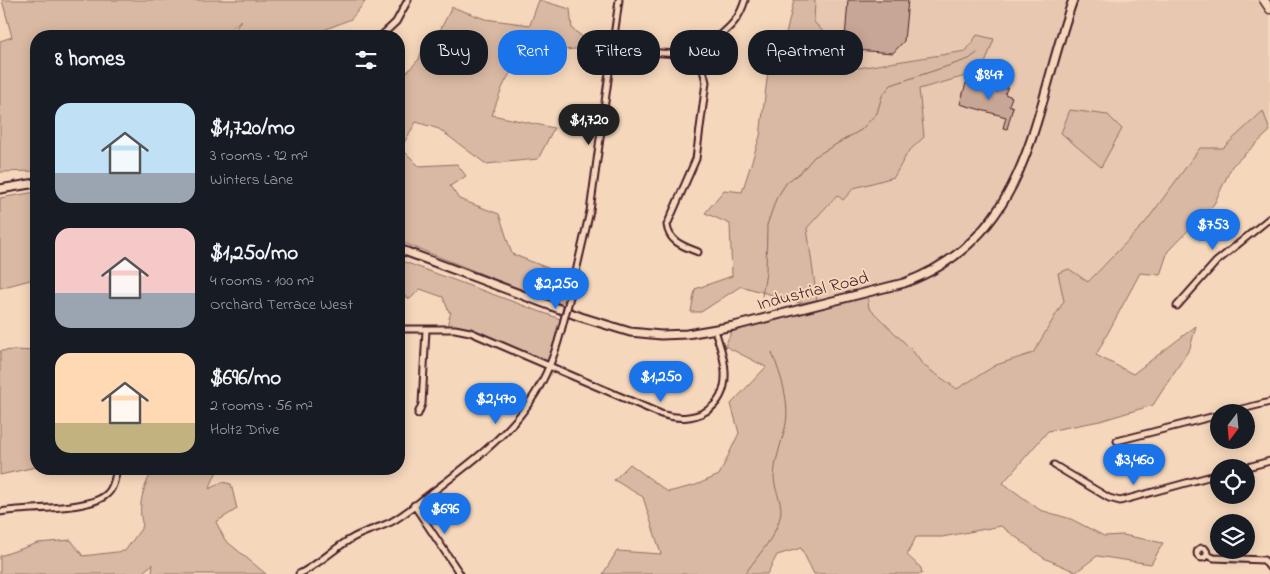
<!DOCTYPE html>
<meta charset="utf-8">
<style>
:root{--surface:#171b24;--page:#242831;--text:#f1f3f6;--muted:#9ea1a6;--accent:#1a73e8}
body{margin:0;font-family:"Indie Flower",sans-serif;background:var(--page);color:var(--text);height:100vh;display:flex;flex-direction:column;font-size:19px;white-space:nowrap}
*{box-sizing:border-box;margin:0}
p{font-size:16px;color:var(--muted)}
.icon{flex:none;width:28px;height:28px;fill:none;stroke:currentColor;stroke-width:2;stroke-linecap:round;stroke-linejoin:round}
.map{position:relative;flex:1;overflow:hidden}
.details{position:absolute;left:30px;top:30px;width:375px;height:445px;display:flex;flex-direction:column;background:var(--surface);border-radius:20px;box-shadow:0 2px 12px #0003}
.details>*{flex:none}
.top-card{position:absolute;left:420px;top:30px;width:475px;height:45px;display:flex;gap:10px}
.needle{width:32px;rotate:196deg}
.controls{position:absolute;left:1210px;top:404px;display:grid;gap:10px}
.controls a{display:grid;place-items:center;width:45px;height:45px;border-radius:50%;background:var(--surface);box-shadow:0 2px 12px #0003;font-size:25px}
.price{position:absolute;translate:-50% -42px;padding:0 11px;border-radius:18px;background:var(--accent);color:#fff;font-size:16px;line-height:32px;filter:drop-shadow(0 1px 2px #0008)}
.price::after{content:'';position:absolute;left:50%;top:30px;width:15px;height:11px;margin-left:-8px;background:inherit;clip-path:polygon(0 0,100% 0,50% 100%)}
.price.on{background:#222;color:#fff}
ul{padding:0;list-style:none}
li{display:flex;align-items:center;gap:15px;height:125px;padding:0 25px}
li span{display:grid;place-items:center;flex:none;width:140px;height:100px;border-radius:15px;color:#555}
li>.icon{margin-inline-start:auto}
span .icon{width:60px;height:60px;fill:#fffc;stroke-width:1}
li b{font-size:21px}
h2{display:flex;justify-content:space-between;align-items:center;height:60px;padding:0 25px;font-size:21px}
.tag{padding:0 18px;border-radius:20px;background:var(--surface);box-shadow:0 2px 12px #0003;font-size:18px;line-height:45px}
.tag.on{background:var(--accent);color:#fff}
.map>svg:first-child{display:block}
.built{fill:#e8c8b0}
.green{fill:#d9b9a3;stroke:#926c67}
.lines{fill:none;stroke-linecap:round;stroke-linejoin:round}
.stream{stroke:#8a6360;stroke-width:1}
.building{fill:#c8a695;stroke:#4a1f2b}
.minor-casing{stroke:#4a1f2b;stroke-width:9}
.major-casing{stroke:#4a1f2b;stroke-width:11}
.highway-casing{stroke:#4a1f2b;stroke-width:11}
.minor{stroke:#f5d7bb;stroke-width:5}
.major{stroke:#f5d7bb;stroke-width:7}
.highway{stroke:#f5d7bb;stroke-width:8}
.minor-bridge-casing{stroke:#4a1f2b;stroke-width:9;stroke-linecap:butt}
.minor-bridge{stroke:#f5d7bb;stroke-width:5}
.labels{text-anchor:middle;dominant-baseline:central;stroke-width:4;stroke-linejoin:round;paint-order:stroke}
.street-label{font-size:18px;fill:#4a1f2b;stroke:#f5d7bb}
</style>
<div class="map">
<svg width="1270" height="574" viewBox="0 0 1270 574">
<rect width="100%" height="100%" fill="#f5d7bb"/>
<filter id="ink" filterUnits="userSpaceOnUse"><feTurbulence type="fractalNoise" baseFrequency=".02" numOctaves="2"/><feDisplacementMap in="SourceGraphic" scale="10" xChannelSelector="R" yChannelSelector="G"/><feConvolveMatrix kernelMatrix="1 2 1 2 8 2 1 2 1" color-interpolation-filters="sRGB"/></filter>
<g filter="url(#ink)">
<path class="built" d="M815,0H1264L1270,9V128L1263,111L1145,223L1087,283L1069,269L1064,301L1033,353L996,365L957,389L923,365L912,350L869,308L818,306L807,228L837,195L843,200L854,188L894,177L908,152L924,137L919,89L962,77L966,51L858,68L813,22Z"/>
<path class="green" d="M2,0H362L365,2L351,19L324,30L321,36H231L241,20L223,36H36V171L0,172V41L12,37Z
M539,0L570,9L572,29L583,37L581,49C563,49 531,53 517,66C504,77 498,99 492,115L554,128L538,159L486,164L439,129L416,122L401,148L419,166L457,164L466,176L450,186L459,199L499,214L512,254L563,274L573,283L571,293L560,305L399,241V81L419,59L426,37L438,34L452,7L485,19L530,25Z
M794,0H815L814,22L858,68L966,51L977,35L994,39L984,66L962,77L919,89L924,137L908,152L894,177L854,188L843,200L837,195L807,228L817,300L800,303L741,286L701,312H691L695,289L732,276L730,224L705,213L724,190L742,192L760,136L769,63L783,47Z
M1070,110L1108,115L1122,129L1101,167L1061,133Z
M1263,111L1270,131L1232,166L1214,204L1168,251L1160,275L1140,273L1096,355L1133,374L1196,326L1190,348L1153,405L1100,421L1048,431L1003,483L1040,510L1071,519L1104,536L1123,535L1163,543L1151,564L1097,556L1076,572L1044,558L1001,526L942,537H916L907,555L921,568L922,574H814L801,548L777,555L767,574H603L617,551L661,554L643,497L614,480L630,464L668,492L696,485L719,475L739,433L731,404L766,367L725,346L734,326L867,294L869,308L912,350L923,365L957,389L996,365L1033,353L1064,301L1058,273L1069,269L1088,282L1145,223L1200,148H1223Z
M36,192V275L30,280L0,288V198Z
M399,260L563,320L548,366L478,335L446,329L451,312H449L443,297L420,289L410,299L399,293Z
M14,350L36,351V467L0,475V351Z
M153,469L169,473L172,469H218L209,489L222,482L231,484L237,509L216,522L225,540L266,574H152L153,564L140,574H0V556L38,543L71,540L83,556L125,551L143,526C137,506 143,488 153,469Z"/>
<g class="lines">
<path class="stream" d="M762,296L766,273L767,225L776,199L787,182L801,172L814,157L861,130L877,113L882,96L891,85L969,59L977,53
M745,574C757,556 779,534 781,511C781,499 774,488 774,477C775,459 781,445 785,428C791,404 781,375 772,353"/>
</g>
<path class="building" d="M848,0H908L904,41L893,53L856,50L845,38Z
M966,83L998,92L1000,84L1008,86L1005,94L1012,97L1009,105L1013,107L1007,129L1003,128L1006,117L960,104Z"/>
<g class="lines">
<defs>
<path id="minor" d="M381,36L396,22L408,0
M614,46C655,52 682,63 718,37C732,26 740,17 745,0
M698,252C683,246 669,242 667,225L696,159L706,82L698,50
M571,293L590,211L619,0
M1177,306L1216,262L1270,218
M399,329H455L470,332L661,414C693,425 727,410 725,372C725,358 719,344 715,330
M1230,412L1270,402
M418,414L422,404L426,330
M1117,441L1219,415
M1054,465L1109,498L1120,501L1219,474
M1244,468L1270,461
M414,505L460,574
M0,512C25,507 90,511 107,494C114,488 115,477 117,469
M1197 553a5 5 0 1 1 10 0a5 5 0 1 1-10 0Z
M1207,555L1214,558L1264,560L1270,568
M299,574C318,565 332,550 349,540C363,531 377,529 391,522C406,514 420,501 434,491C464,468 502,440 524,410C541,388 554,358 561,331"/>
<path id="major" d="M0,189L36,183
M399,249L581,317L630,332L661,335L687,334L734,326L904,283C1032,236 1033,110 1073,0"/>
<path id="highway" d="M1264,0L1270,9"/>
</defs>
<use href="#minor" class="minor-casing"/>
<use href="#major" class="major-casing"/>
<use href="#highway" class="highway-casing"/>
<use href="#minor" class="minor"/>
<use href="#major" class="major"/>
<use href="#highway" class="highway"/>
<defs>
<path id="minor-bridge" d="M561,331L571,293"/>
</defs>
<use href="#minor-bridge" class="minor-bridge-casing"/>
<use href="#minor-bridge" class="minor-bridge"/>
</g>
</g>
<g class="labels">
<g class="street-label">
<text transform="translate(813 292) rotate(-14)">Industrial Road</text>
</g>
</g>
</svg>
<div class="controls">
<a><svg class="needle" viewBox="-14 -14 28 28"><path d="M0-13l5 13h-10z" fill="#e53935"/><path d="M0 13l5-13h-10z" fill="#9ea1a6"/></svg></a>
<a><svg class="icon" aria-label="locate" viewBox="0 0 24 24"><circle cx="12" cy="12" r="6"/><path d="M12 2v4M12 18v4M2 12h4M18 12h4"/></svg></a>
<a><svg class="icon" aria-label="layers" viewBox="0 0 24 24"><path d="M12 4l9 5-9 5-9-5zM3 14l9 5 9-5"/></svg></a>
</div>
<b class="price" style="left:989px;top:101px">$847</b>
<b class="price on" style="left:589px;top:146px">$1,720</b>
<b class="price" style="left:1213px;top:251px">$753</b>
<b class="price" style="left:556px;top:310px">$2,250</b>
<b class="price" style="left:661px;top:403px">$1,250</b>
<b class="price" style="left:496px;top:425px">$2,470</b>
<b class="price" style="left:1134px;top:486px">$3,460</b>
<b class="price" style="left:445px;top:535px">$696</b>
<div class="top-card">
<a class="tag">Buy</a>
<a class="tag on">Rent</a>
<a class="tag">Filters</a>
<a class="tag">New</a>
<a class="tag">Apartment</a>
</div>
<section class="details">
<h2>8 homes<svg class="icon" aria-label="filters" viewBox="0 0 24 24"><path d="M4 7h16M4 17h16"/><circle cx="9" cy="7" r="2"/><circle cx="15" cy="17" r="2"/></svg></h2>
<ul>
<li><span style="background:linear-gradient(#bfe0f5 70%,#9aa5b1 0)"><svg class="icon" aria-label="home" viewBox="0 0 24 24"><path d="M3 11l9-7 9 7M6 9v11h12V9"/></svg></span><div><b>$1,720/mo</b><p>3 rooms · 92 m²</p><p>Winters Lane</p></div></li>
<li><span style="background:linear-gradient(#f6c9c9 65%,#9aa5b1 0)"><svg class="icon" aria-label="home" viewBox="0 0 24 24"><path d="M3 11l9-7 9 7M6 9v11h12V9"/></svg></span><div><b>$1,250/mo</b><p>4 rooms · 100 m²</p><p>Orchard Terrace West</p></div></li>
<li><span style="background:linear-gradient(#ffd9b3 70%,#c2b280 0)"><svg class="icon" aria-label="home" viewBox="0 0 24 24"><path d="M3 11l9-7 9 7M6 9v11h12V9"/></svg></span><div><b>$696/mo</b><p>2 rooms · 56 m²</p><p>Holtz Drive</p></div></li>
</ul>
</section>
</div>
